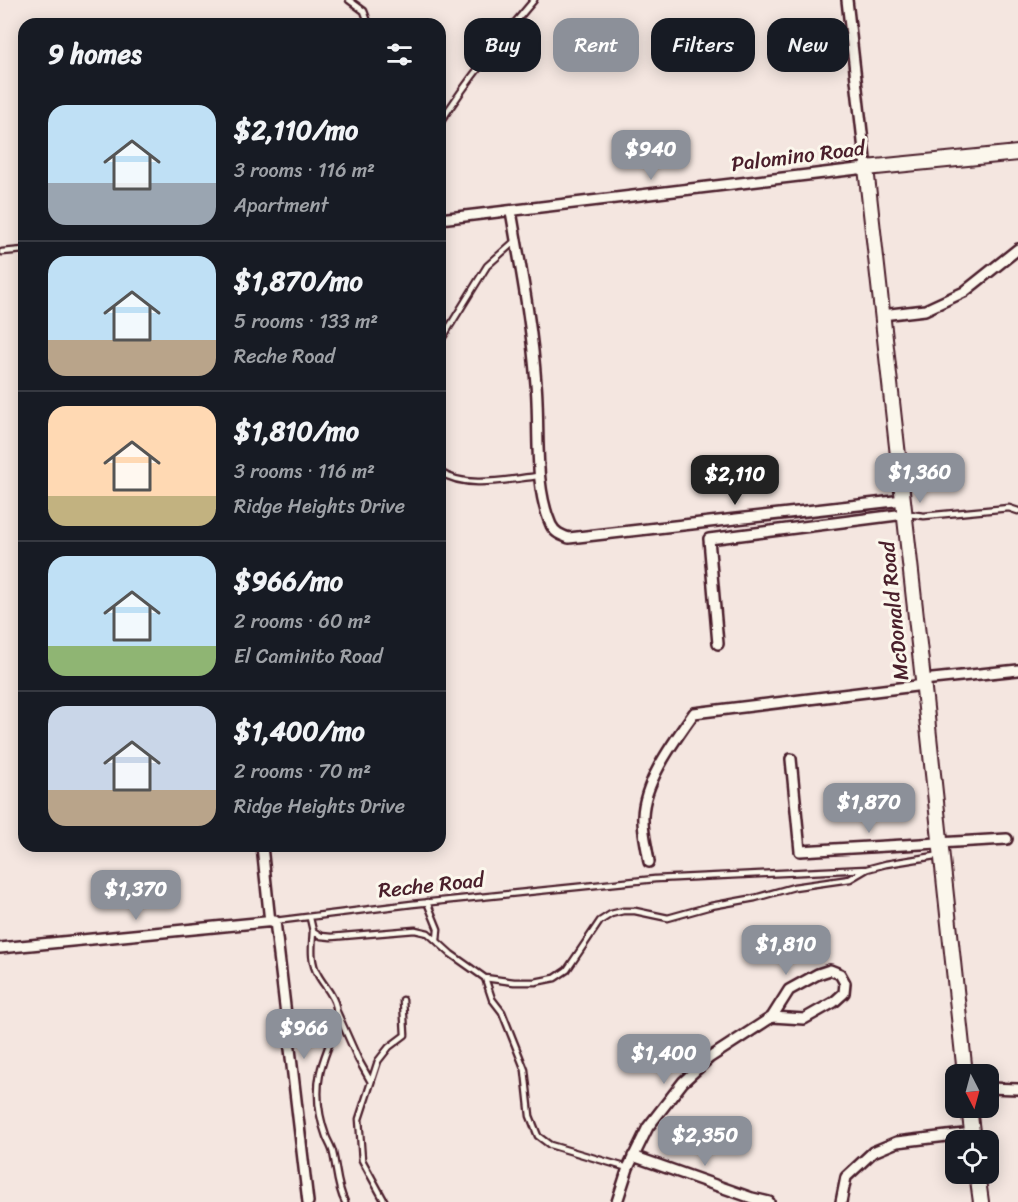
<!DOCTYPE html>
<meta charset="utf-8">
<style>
:root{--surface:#171b24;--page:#20242c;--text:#f1f3f6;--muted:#9ea1a6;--line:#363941;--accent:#8c9099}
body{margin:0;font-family:Sriracha,sans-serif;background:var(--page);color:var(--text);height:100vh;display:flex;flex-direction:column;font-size:22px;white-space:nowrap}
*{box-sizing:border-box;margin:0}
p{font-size:20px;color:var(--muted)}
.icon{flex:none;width:33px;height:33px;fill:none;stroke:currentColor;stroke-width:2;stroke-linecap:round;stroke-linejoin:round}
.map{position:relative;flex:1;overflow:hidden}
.side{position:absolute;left:18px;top:18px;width:428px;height:834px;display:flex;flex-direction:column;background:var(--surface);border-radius:18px;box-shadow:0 3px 15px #0003}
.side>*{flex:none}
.top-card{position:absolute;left:464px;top:18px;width:464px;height:54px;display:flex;gap:12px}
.needle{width:39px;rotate:174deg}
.buttons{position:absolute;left:945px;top:1064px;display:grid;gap:12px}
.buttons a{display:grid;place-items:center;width:54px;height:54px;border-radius:12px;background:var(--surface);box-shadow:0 3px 15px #0003;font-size:30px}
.price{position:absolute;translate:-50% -51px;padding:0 14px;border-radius:12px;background:var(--accent);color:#fff;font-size:20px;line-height:39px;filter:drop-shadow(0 2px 3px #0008)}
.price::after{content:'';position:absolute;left:50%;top:36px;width:18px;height:14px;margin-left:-9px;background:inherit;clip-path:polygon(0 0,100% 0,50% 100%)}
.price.active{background:#222;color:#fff}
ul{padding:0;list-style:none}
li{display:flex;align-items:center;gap:18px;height:150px;padding:0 30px}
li+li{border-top:2px solid var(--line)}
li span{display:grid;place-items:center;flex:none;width:168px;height:120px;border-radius:18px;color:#555}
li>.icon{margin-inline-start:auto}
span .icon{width:72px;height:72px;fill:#fffc;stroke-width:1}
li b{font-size:26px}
h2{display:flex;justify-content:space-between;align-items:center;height:72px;padding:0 30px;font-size:26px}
.pill{padding:0 21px;border-radius:18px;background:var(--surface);box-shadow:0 3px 15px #0003;font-size:21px;line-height:54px}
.pill.active{background:var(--accent);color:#fff}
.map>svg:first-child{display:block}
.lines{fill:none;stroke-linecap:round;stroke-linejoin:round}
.lane-casing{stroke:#4a1f2b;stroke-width:9}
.street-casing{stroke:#4a1f2b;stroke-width:14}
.secondary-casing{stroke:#4a1f2b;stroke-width:18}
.lane{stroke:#fbf7ec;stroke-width:4.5}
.street{stroke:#fbf7ec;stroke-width:9}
.secondary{stroke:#fbf7ec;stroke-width:14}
.labels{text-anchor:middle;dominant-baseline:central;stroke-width:6;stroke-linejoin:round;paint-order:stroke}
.street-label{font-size:21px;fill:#4a1f2b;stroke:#fbf7ec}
</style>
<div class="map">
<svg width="1018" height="1202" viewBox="0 0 1018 1202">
<rect width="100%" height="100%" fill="#f4e6e0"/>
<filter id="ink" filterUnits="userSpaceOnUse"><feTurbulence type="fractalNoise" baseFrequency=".0167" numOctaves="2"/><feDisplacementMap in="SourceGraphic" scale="12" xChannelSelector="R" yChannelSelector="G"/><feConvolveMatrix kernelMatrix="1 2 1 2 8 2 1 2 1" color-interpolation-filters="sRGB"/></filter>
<g filter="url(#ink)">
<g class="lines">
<defs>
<path id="lane" d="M349,0L364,11L367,19L364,24
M440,123C468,79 500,40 534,0
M2,252L24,250
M440,342L487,266L516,240
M440,472C467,490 508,479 539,476
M908,514L924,516L1009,508L1018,511
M427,902L438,929L437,940
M310,918L313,931L321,936L331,937L415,930L428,933L451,954L485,978L492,999L502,1012L525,1070L530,1116L538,1136L550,1145L628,1168
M275,921L412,904L655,879L867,869
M313,931C312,946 310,962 318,975C324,986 334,995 336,1007C339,1029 324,1052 320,1073C316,1094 319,1117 326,1136C328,1142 332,1147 333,1153C337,1170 337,1187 345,1202
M485,978L514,982H535L555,978L567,970L600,921L611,914L623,911H635L668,918L711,906L755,898L794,887L850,879L867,869L886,864L941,855
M337,1012L358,1059L371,1082
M385,1202L362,1160L359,1119L378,1061L389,1047L405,1035L403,1000"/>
<path id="street" d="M511,211C521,269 532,326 536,384C540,427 533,485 551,525C555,533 561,535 569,538L903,500
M440,219L866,168L847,0
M882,315L925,310L964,292L1018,249
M718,644L709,539L905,514
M923,680L1018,670
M791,759L800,851L1007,839
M262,846L270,922
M649,862C647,847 642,830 643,816C644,781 675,740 694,713L924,685
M0,948L275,921L308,1202
M988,1088L1018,1089
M633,1156L752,1198L769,1202
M617,1202L628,1168L648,1127L683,1082L709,1058L772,1017L789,990L818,974L830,970L840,974L845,983L844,993L834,1002L804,1019L772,1017
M841,1202L846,1177L873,1152L897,1142L972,1133"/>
<path id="secondary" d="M965,1074L923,680L866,168L1018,153
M969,1107L973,1140
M977,1173L981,1202"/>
</defs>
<use href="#lane" class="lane-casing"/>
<use href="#street" class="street-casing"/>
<use href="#secondary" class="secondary-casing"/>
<use href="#lane" class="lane"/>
<use href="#street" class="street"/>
<use href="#secondary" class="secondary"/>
</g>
</g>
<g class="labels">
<g class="street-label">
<text transform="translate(798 156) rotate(-7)">Palomino Road</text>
<text transform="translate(894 611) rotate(-96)">McDonald Road</text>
<text transform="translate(431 885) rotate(-6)">Reche Road</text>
</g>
</g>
</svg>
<div class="buttons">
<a><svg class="needle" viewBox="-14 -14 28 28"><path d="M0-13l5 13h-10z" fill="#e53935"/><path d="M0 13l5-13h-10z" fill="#9ea1a6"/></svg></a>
<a><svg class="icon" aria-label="locate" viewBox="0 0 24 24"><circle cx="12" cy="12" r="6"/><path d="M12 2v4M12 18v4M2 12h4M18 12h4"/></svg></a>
</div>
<b class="price" style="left:651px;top:181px">$940</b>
<b class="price" style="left:920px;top:504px">$1,360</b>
<b class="price active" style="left:735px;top:506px">$2,110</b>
<b class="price" style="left:869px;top:834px">$1,870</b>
<b class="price" style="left:136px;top:921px">$1,370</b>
<b class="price" style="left:786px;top:976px">$1,810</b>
<b class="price" style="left:304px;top:1060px">$966</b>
<b class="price" style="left:664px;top:1085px">$1,400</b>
<b class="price" style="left:705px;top:1167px">$2,350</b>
<div class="top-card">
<a class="pill">Buy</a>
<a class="pill active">Rent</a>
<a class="pill">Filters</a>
<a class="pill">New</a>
</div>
<section class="side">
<h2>9 homes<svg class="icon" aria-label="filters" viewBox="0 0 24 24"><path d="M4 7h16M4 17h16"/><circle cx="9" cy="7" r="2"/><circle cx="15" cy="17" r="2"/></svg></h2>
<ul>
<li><span style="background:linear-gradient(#bfe0f5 65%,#9aa5b1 0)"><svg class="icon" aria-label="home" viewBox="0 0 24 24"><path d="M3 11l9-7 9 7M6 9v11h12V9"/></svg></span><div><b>$2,110/mo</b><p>3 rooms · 116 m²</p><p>Apartment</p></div></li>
<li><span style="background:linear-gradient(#bfe0f5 70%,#b9a48a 0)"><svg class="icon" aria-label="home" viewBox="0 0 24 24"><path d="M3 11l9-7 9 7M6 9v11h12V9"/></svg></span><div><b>$1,870/mo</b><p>5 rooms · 133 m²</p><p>Reche Road</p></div></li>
<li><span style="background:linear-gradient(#ffd9b3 75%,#c2b280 0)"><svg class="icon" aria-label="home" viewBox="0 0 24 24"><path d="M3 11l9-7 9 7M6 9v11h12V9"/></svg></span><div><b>$1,810/mo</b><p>3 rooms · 116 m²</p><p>Ridge Heights Drive</p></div></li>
<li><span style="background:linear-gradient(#bfe0f5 75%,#8fb573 0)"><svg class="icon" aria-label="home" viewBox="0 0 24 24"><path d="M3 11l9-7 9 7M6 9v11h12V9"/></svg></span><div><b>$966/mo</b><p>2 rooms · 60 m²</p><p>El Caminito Road</p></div></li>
<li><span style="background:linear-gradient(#c9d6e8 70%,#b9a48a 0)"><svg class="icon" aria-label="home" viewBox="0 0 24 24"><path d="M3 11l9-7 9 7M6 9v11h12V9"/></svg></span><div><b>$1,400/mo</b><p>2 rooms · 70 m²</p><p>Ridge Heights Drive</p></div></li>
</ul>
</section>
</div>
